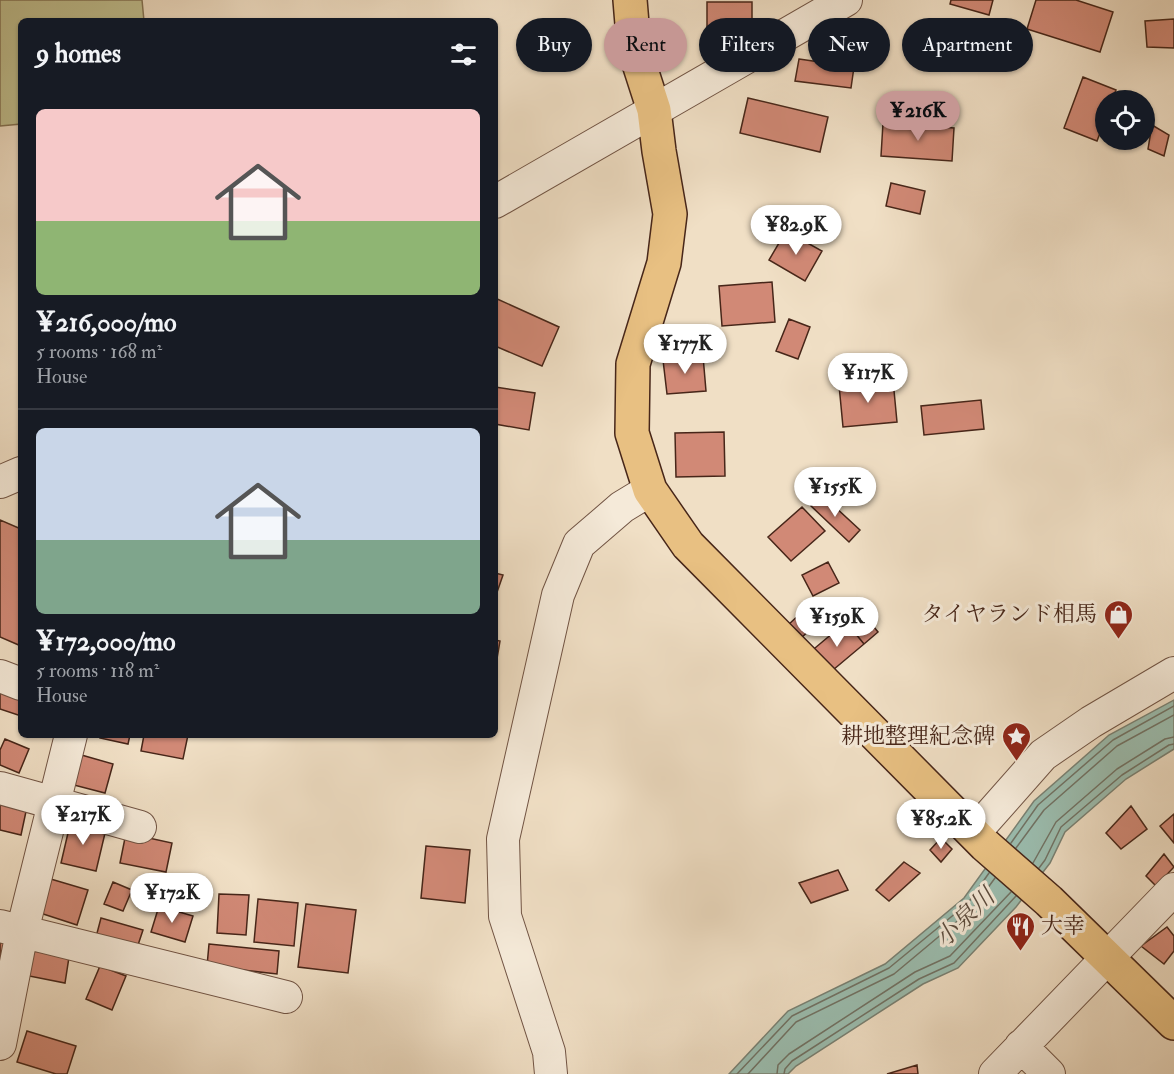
<!DOCTYPE html>
<meta charset="utf-8">
<style>
:root{--surface:#171b24;--page:#242831;--text:#f1f3f6;--muted:#9ea1a6;--line:#363941;--accent:#c59692}
body{margin:0;font-family:"IM FELL Double Pica","Noto Serif JP",serif;background:var(--page);color:var(--text);height:100vh;display:flex;flex-direction:column;font-size:22px;white-space:nowrap}
*{box-sizing:border-box;margin:0}
p{font-size:20px;color:var(--muted)}
.icon{flex:none;width:33px;height:33px;fill:none;stroke:currentColor;stroke-width:2;stroke-linecap:round;stroke-linejoin:round}
.map{position:relative;flex:1;overflow:hidden}
.sheet{position:absolute;left:18px;top:18px;width:480px;height:720px;display:flex;flex-direction:column;background:var(--surface);border-radius:9px;box-shadow:0 2px 4px #0004}
.sheet>*{flex:none}
.hud{position:absolute;left:516px;top:18px;width:567px;height:54px;display:flex;gap:12px}
.fabs{position:absolute;left:1095px;top:90px;display:grid;gap:12px}
.fabs a{display:grid;place-items:center;width:60px;height:60px;border-radius:50%;background:var(--surface);box-shadow:0 2px 4px #0004;font-size:30px}
.price{position:absolute;translate:-50% -51px;padding:0 14px;border-radius:21px;background:#fff;color:#222;font-size:20px;line-height:39px;filter:drop-shadow(0 2px 3px #0008)}
.price::after{content:'';position:absolute;left:50%;top:36px;width:18px;height:14px;margin-left:-9px;background:inherit;clip-path:polygon(0 0,100% 0,50% 100%)}
.price.active{background:var(--accent);color:#111}
ul{padding:0;list-style:none}
li{display:grid;align-content:center;gap:12px;height:318px;padding:0 18px}
li+li{border-top:2px solid var(--line)}
li span{display:grid;place-items:center;height:186px;border-radius:9px;color:#555}
li>.icon{margin-inline-start:auto}
span .icon{width:108px;height:108px;fill:#fffc;stroke-width:1}
li b{font-size:26px}
h2{display:flex;justify-content:space-between;align-items:center;height:72px;padding:0 18px;font-size:26px}
.pill{padding:0 21px;border-radius:27px;background:var(--surface);box-shadow:0 2px 4px #0004;font-size:21px;line-height:54px}
.pill.active{background:var(--accent);color:#111}
.map>svg:first-child{display:block}
.green{fill:#c0c090;stroke:#847354;stroke-width:1.5}
.water{fill:#9bbdaf;stroke:#798173;stroke-width:1.5}
.lines{fill:none;stroke-linecap:round;stroke-linejoin:round}
.shore{stroke:#717264;stroke-width:1.5}
.building{fill:#d18976;stroke:#472619;stroke-width:1.5}
.minor-casing{stroke:#715444;stroke-width:34}
.major-casing{stroke:#472619;stroke-width:36}
.minor{stroke:#f5ead9;stroke-width:32}
.major{stroke:#e8c082;stroke-width:33}
.labels{text-anchor:middle;dominant-baseline:central;stroke-width:6;stroke-linejoin:round;paint-order:stroke}
.poi-label{font-size:22px;fill:#472619;stroke:#f5ead9;text-anchor:end}
.water-label{font-size:24px;font-style:italic;fill:#5c4c3e;stroke:#f5ead9}
</style>
<div class="map">
<svg width="1174" height="1074" viewBox="0 0 1174 1074">
<rect width="100%" height="100%" fill="#f0dfc5"/>
<filter id="stains"><feTurbulence type="fractalNoise" baseFrequency=".00333" numOctaves="4"/><feColorMatrix values="0 0 0 0 .2 0 0 0 0 .09 0 0 0 0 .02 0 0 0 .5 -.17"/></filter>
<radialGradient id="worn" r=".72"><stop offset=".6" stop-color="#630" stop-opacity="0"/><stop offset="1" stop-color="#630" stop-opacity=".3"/></radialGradient>
<path class="green" d="M0,0H142L144,21H21V124L0,126Z"/>
<path class="water" d="M1174,700V749L1126,779L1065,832L1050,863L1016,907L958,968L923,984L796,1066L788,1074H729L788,1011L885,964L964,898L1034,801L1109,735Z"/>
<g class="lines">
<path class="shore" d="M1011,843L1038,805L1113,740L1174,706
M1016,848L1044,810L1117,746L1174,715
M1033,863L1056,822L1117,769L1165,739L1174,737
M1039,868L1045,860L1061,827L1122,775L1169,745L1174,744
M737,1074L792,1016L889,968L968,903L989,873
M748,1074L796,1022L894,974L973,908L995,878
M777,1074L778,1065L789,1054L915,972L950,956L1011,892
M784,1074L785,1069L792,1061L919,979L954,963L1016,896"/>
</g>
<path class="building" d="M951,0H993L989,15L950,4Z
M1036,0H1076L1113,12L1100,52L1027,29Z
M707,2H752V30H707Z
M1174,19V48L1147,47L1145,21Z
M799,59L854,67L851,88L795,81Z
M1083,77L1116,90L1112,100H1106V117L1097,141L1064,128Z
M748,98L828,117L820,152L740,133Z
M883,123L954,128L952,161L881,156Z
M1152,125L1169,135L1164,156L1148,149Z
M891,183L925,191L920,214L886,206Z
M786,231L822,251L805,281L769,260Z
M772,282L775,322L722,326L719,286Z
M495,298L559,327L542,366L495,346Z
M789,319L810,327L798,359L776,351Z
M703,356L706,391L667,394L663,360Z
M893,380L897,422L843,427L839,385Z
M495,387L535,393L529,430L495,424Z
M981,400L984,429L924,435L921,406Z
M724,432L725,476L676,477L675,433Z
M821,494L860,530L849,542L811,506Z
M802,507L825,531L791,561L768,537Z
M0,520L21,529V646L0,637Z
M828,562L839,583L813,596L802,575Z
M495,573L503,575L495,598Z
M815,606L821,620L809,626L803,611Z
M860,610L878,632L864,644L846,622Z
M803,611L816,624L799,640L786,627Z
M846,622L864,644L827,675L809,653Z
M495,640L500,641L495,670Z
M0,688L21,693V716L0,709Z
M101,735H130L128,744L100,738Z
M144,735H188L183,759L141,751Z
M5,739L29,749L19,773L0,765V750Z
M78,754L113,764L105,793L70,784Z
M0,797L28,802L21,835L0,830Z
M1131,806L1147,829L1121,849L1106,833Z
M1174,814V843L1160,826Z
M71,820L106,829L96,871L61,863Z
M126,833L172,843L166,872L120,863Z
M941,838L952,849L941,862L930,850Z
M426,846L470,850L465,903L421,898Z
M1164,854L1174,867L1156,886L1146,876Z
M904,862L920,873L889,901L876,890Z
M838,870L848,890L811,903L799,883Z
M44,877L88,890L77,925L34,911Z
M113,882L132,890L123,911L104,904Z
M219,894L249,895L246,935L217,933Z
M258,899L298,903L294,946L254,942Z
M306,904L356,910L348,973L298,967Z
M159,906L193,916L185,942L151,932Z
M101,918L143,930L137,948L96,937Z
M1167,927L1174,936V951L1164,964L1141,946Z
M0,937L8,939L0,973Z
M209,944L279,951L277,974L207,966Z
M29,950L69,957L65,983L24,975Z
M100,966L126,976L112,1010L86,999Z
M27,1031L76,1046L67,1074H56L17,1062Z
M917,1065L918,1074H887Z"/>
<g class="lines">
<defs>
<path id="minor" d="M495,202L846,0
M0,482L21,473
M0,676L21,684
M0,788L140,827
M974,833L1043,755L1091,722L1174,673
M0,926L286,997
M0,1044L22,932L71,735
M1021,1046L1049,1074
M551,1074L549,1052L505,916L503,839L558,595L579,544L622,507L650,490
M995,1074L1174,889"/>
<path id="major" d="M630,0L634,48L654,110L659,151L670,214L664,263L633,364L632,433L650,490L688,545L985,845L1049,901L1174,1023"/>
</defs>
<use href="#minor" class="minor-casing"/>
<use href="#major" class="major-casing"/>
<use href="#minor" class="minor"/>
<use href="#major" class="major"/>
</g>
<defs>
<symbol id="shop-pin" viewBox="-11 -11 22 30"><path d="M0 17L-7.5 6A9.5 9.5 0 1 1 7.5 6Z" fill="#8f2418" stroke="#f5ead9"/><path d="M-5-2.5h2.3a2.7 3.5 0 0 1 5.4 0H5L5.5 6h-11ZM-1.5-2.5h3a1.5 2.3 0 0 0-3 0Z" fill="#fff"/></symbol>
<symbol id="sight-pin" viewBox="-11 -11 22 30"><path d="M0 17L-7.5 6A9.5 9.5 0 1 1 7.5 6Z" fill="#8f2418" stroke="#f5ead9"/><path d="M0-6L1.8-2.2L6-1.7L2.9 1.2L3.7 5.4L0 3.3L-3.7 5.4L-2.9 1.2L-6-1.7L-1.8-2.2Z" fill="#fff"/></symbol>
<symbol id="restaurant-pin" viewBox="-11 -11 22 30"><path d="M0 17L-7.5 6A9.5 9.5 0 1 1 7.5 6Z" fill="#8f2418" stroke="#f5ead9"/><path d="M-5-6h1v4h1v-4h1v4h1v-4h1v5L-1.5 .5V6h-2V.5L-5-1ZM5-6V6H3V1.5H1.5Q1.5-4 5-6Z" fill="#fff"/></symbol>
</defs>
<g fill-rule="evenodd">
<use href="#shop-pin" x="1102" y="598" width="33" height="45"/>
<use href="#sight-pin" x="1000" y="720" width="33" height="45"/>
<use href="#restaurant-pin" x="1004" y="910" width="33" height="45"/>
</g>
<g class="labels">
<g class="poi-label">
<text x="1097" y="614">タイヤランド相馬</text>
<text x="995" y="736">耕地整理紀念碑</text>
<text x="1041" y="926" text-anchor="start">大幸</text>
</g>
<g class="water-label">
<text transform="translate(965 918) rotate(-44)">小泉川</text>
</g>
</g>
<rect width="100%" height="100%" filter="url(#stains)"/>
<rect width="100%" height="100%" fill="url(#worn)"/>
</svg>
<div class="fabs">
<a><svg class="icon" aria-label="locate" viewBox="0 0 24 24"><circle cx="12" cy="12" r="6"/><path d="M12 2v4M12 18v4M2 12h4M18 12h4"/></svg></a>
</div>
<b class="price active" style="left:918px;top:142px">¥216K</b>
<b class="price" style="left:796px;top:256px">¥82.9K</b>
<b class="price" style="left:685px;top:375px">¥177K</b>
<b class="price" style="left:868px;top:404px">¥117K</b>
<b class="price" style="left:835px;top:518px">¥155K</b>
<b class="price" style="left:837px;top:648px">¥159K</b>
<b class="price" style="left:83px;top:846px">¥217K</b>
<b class="price" style="left:941px;top:850px">¥85.2K</b>
<b class="price" style="left:172px;top:924px">¥172K</b>
<div class="hud">
<a class="pill">Buy</a>
<a class="pill active">Rent</a>
<a class="pill">Filters</a>
<a class="pill">New</a>
<a class="pill">Apartment</a>
</div>
<section class="sheet">
<h2>9 homes<svg class="icon" aria-label="filters" viewBox="0 0 24 24"><path d="M4 7h16M4 17h16"/><circle cx="9" cy="7" r="2"/><circle cx="15" cy="17" r="2"/></svg></h2>
<ul>
<li><span style="background:linear-gradient(#f6c9c9 60%,#8fb573 0)"><svg class="icon" aria-label="home" viewBox="0 0 24 24"><path d="M3 11l9-7 9 7M6 9v11h12V9"/></svg></span><div><b>¥216,000/mo</b><p>5 rooms · 168 m²</p><p>House</p></div></li>
<li><span style="background:linear-gradient(#c9d6e8 60%,#7fa58c 0)"><svg class="icon" aria-label="home" viewBox="0 0 24 24"><path d="M3 11l9-7 9 7M6 9v11h12V9"/></svg></span><div><b>¥172,000/mo</b><p>5 rooms · 118 m²</p><p>House</p></div></li>
</ul>
</section>
</div>
